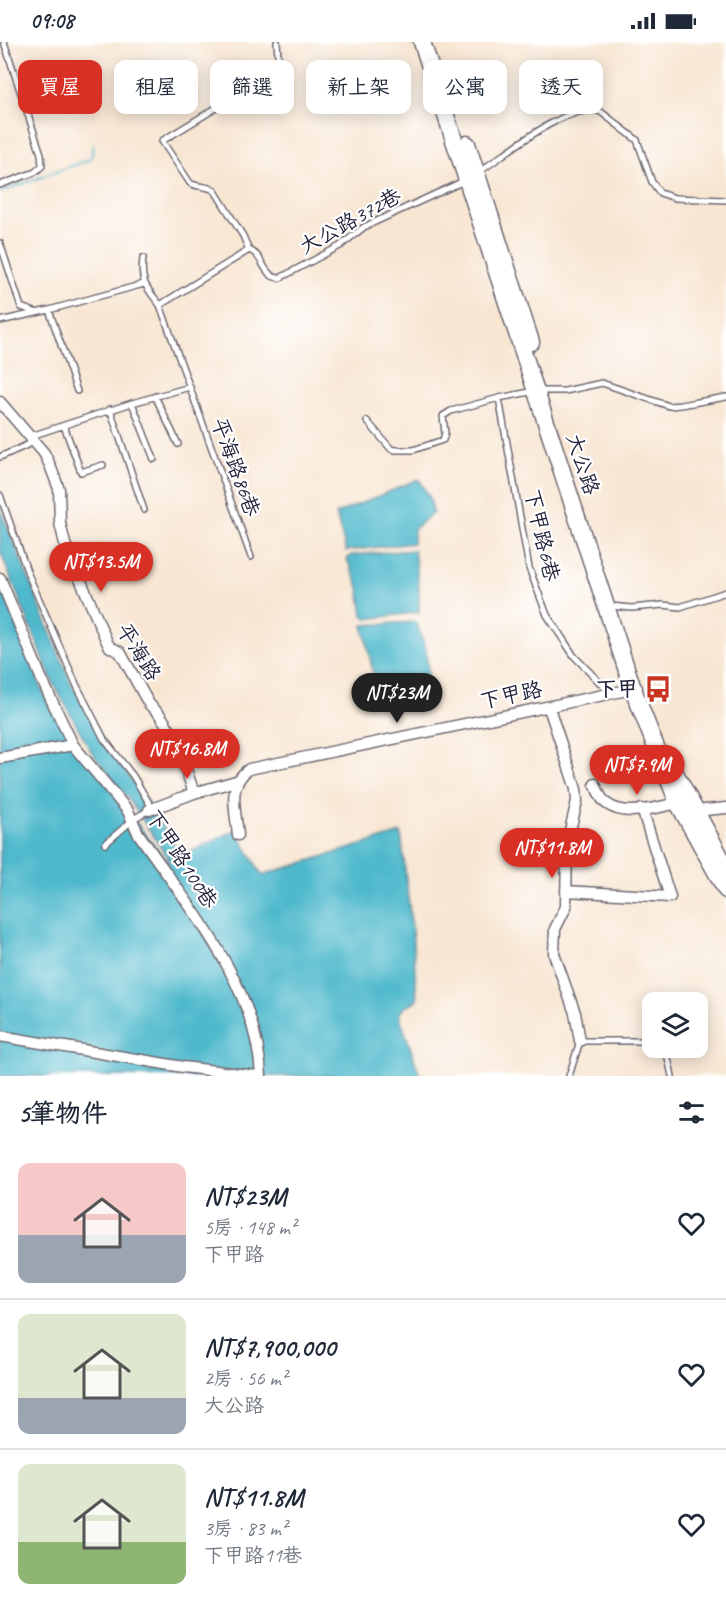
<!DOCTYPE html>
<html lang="zh-TW">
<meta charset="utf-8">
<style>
:root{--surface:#fff;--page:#f6f6f7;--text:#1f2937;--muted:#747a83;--line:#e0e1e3;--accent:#d93025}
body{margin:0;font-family:Caveat,"LXGW WenKai TC",sans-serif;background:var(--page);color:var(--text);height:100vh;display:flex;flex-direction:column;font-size:22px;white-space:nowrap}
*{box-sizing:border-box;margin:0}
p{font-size:20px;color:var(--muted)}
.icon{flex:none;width:33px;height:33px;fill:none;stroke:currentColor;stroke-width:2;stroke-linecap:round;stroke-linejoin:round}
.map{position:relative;height:1034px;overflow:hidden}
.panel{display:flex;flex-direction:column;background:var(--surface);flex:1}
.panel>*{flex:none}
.top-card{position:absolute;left:18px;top:18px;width:690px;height:54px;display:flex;gap:12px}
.controls{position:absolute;left:642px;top:950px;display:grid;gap:12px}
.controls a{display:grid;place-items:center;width:66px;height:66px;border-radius:12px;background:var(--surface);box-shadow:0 3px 15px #0003;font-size:30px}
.price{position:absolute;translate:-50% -51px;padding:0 14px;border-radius:21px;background:var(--accent);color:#fff;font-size:20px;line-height:39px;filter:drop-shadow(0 2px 3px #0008)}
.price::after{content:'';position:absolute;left:50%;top:36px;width:18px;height:14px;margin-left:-9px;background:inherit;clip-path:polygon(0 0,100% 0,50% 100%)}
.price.on{background:#222;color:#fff}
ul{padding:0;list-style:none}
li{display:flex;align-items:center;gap:18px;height:150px;padding:0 18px}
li+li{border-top:2px solid var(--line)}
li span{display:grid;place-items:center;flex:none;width:168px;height:120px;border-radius:12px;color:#555}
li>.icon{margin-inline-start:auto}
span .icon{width:72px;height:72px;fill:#fffc;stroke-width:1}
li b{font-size:26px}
h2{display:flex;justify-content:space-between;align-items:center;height:72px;padding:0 18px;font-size:26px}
.pill{padding:0 21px;border-radius:12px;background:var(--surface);box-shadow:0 3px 15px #0003;font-size:21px;line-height:54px}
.pill.on{background:var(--accent);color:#fff}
.status{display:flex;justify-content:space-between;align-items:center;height:42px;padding:0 30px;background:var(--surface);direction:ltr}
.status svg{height:16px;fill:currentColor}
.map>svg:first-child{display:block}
.water{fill:#4fb9cc;stroke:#386e84;stroke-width:1.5}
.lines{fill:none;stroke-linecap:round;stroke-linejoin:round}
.stream{stroke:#4fb9cc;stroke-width:2}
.lane-casing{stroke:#6d6770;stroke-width:8}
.street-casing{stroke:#6d6770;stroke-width:13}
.primary-casing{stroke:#6d6770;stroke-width:19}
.lane{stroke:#fff;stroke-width:5}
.street{stroke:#fff;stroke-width:10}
.primary{stroke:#fff;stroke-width:16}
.labels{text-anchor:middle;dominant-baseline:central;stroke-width:4.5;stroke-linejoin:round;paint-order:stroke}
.street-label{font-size:21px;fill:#22223b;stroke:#fff}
.poi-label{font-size:21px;font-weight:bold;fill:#22223b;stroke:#fff;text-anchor:end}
</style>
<div class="status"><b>09:08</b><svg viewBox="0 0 49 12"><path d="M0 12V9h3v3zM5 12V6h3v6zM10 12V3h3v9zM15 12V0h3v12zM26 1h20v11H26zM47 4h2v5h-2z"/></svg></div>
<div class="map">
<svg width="726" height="1034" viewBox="0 0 726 1034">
<rect width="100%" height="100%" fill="#fff"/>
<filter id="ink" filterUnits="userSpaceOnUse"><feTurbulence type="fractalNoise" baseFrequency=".0167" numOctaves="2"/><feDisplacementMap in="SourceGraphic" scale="12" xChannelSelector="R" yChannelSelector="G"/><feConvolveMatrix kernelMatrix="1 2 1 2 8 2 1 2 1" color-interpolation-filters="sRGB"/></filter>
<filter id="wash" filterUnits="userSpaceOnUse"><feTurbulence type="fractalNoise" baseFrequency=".008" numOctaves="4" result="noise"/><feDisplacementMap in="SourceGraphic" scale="24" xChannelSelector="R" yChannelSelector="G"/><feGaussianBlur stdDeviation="1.35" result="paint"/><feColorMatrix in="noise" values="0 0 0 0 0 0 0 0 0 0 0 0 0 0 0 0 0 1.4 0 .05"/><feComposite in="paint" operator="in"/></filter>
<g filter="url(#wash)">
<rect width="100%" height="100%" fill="#f8e6d3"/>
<path class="water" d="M419,437L430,456L433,471L414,487L413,501L346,509L336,472Z
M0,466L71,641L107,704L146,758L181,814L236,788L262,833L401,791L413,899L417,958L405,965L399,972L420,1034H0V542L45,655L98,731L167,820L170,819L127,755L91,709L53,641L0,509Z
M414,508L419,546V570L368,577L363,573L359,545L347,517L351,513Z
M416,580L426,608L430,650L421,664C405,667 392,667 377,663L372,641L374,635L363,583Z"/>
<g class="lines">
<path class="stream" d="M0,150L91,117L93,103"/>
</g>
</g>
<g filter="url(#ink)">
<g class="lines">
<defs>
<path id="lane" d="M479,130C506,112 568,59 601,70L637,98L652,140L660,151L675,156L726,158
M0,143L35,130L42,124L41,112L4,0
M0,201L21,265L35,270
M249,208C264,213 263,236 280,236L340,204L364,185L466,138
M249,208L243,194L215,149C208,143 198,146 190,141L162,99L216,66L274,37L279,28L277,0
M143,216C140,240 146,245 160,263L251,515
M160,263L249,208
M49,268L77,349
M0,279L49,268L144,242
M155,354L178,402
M499,356L529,526L547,573L557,588L574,614L610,651
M132,361L154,417
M110,367L144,468
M367,379L391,407L396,408H413L443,398L445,391L443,374L451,369L499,356L535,349H565L602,341L669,364L681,363L726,355
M64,384L81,430L103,423
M31,394L132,361L190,345
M0,415L34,400
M0,453L28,532L76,642L104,697L133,734L152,766
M610,564L632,566L663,563L680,565L726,550
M105,802L135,776L149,768
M661,1005L668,1016L672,1034
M569,1034L580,999H652"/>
<path id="street" d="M0,360L44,411L49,421L59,447L60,481L65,502L107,600L110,605L120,610L149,662L160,673L175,696L194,751
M0,536L42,638L73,703L128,769L138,791C188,864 257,942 261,1034
M549,666L576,747L577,759L567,801L566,865L555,887L554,912L575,971L580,999
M0,716L73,703
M595,742C598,749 601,758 607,762C626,776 657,765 678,761
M149,768L194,751L236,739
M695,769L726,766
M238,793C236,769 226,743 249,727L637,646
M566,849L670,855L642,767
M0,994L183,1025L257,1034"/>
<path id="primary" d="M422,0L633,647L678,761L726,848
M467,102L531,300
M674,729L726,825"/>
</defs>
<use href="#lane" class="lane-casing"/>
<use href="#street" class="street-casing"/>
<use href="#primary" class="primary-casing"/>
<use href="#lane" class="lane"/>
<use href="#street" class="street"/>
<use href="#primary" class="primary"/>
</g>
</g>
<defs>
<symbol id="bus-bare" viewBox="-9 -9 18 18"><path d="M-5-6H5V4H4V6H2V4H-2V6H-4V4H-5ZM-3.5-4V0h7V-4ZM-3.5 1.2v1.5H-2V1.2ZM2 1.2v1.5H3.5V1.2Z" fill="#c8321e" stroke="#fff" stroke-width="2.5" paint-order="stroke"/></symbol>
</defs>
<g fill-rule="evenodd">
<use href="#bus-bare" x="639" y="628" width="38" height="38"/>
</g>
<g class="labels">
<g class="street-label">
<text transform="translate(350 179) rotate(-29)">大公路372巷</text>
<text transform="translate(583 422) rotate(72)">大公路</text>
<text transform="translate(236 425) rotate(70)">平海路86巷</text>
<text transform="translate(542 493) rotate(77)">下甲路6巷</text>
<text transform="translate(139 610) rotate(58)">平海路</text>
<text transform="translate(511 653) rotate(-12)">下甲路</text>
<text transform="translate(182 817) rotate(57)">下甲路100巷</text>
</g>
<g class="poi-label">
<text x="638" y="647">下甲</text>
</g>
</g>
</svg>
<div class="controls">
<a><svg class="icon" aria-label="layers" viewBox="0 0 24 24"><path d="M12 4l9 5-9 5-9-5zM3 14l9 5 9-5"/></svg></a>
</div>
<b class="price" style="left:101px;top:551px">NT$13.5M</b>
<b class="price on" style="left:397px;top:682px">NT$23M</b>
<b class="price" style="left:187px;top:738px">NT$16.8M</b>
<b class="price" style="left:637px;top:754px">NT$7.9M</b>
<b class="price" style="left:552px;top:837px">NT$11.8M</b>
<div class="top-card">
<a class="pill on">買屋</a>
<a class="pill">租屋</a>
<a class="pill">篩選</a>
<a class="pill">新上架</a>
<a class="pill">公寓</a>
<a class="pill">透天</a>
</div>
</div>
<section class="panel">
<h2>5筆物件<svg class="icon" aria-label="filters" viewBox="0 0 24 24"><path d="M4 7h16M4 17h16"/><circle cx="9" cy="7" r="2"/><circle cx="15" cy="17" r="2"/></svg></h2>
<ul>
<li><span style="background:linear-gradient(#f6c9c9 60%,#9aa5b1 0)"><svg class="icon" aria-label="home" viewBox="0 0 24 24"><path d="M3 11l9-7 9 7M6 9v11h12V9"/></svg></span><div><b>NT$23M</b><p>5房 · 148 m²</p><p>下甲路</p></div><svg class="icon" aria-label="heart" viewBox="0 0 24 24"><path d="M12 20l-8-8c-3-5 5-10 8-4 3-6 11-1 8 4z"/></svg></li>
<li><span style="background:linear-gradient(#dfe7d0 70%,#9aa5b1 0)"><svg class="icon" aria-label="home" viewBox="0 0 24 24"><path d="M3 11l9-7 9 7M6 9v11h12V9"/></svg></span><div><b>NT$7,900,000</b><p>2房 · 56 m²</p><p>大公路</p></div><svg class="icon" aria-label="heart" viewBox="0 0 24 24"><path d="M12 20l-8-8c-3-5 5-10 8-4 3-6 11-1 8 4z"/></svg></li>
<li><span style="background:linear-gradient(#dfe7d0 65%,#8fb573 0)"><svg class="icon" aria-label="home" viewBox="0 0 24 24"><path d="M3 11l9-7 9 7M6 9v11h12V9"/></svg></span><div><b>NT$11.8M</b><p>3房 · 83 m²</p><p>下甲路11巷</p></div><svg class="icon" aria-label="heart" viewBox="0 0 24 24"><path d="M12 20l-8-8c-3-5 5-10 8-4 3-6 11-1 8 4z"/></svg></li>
</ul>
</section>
